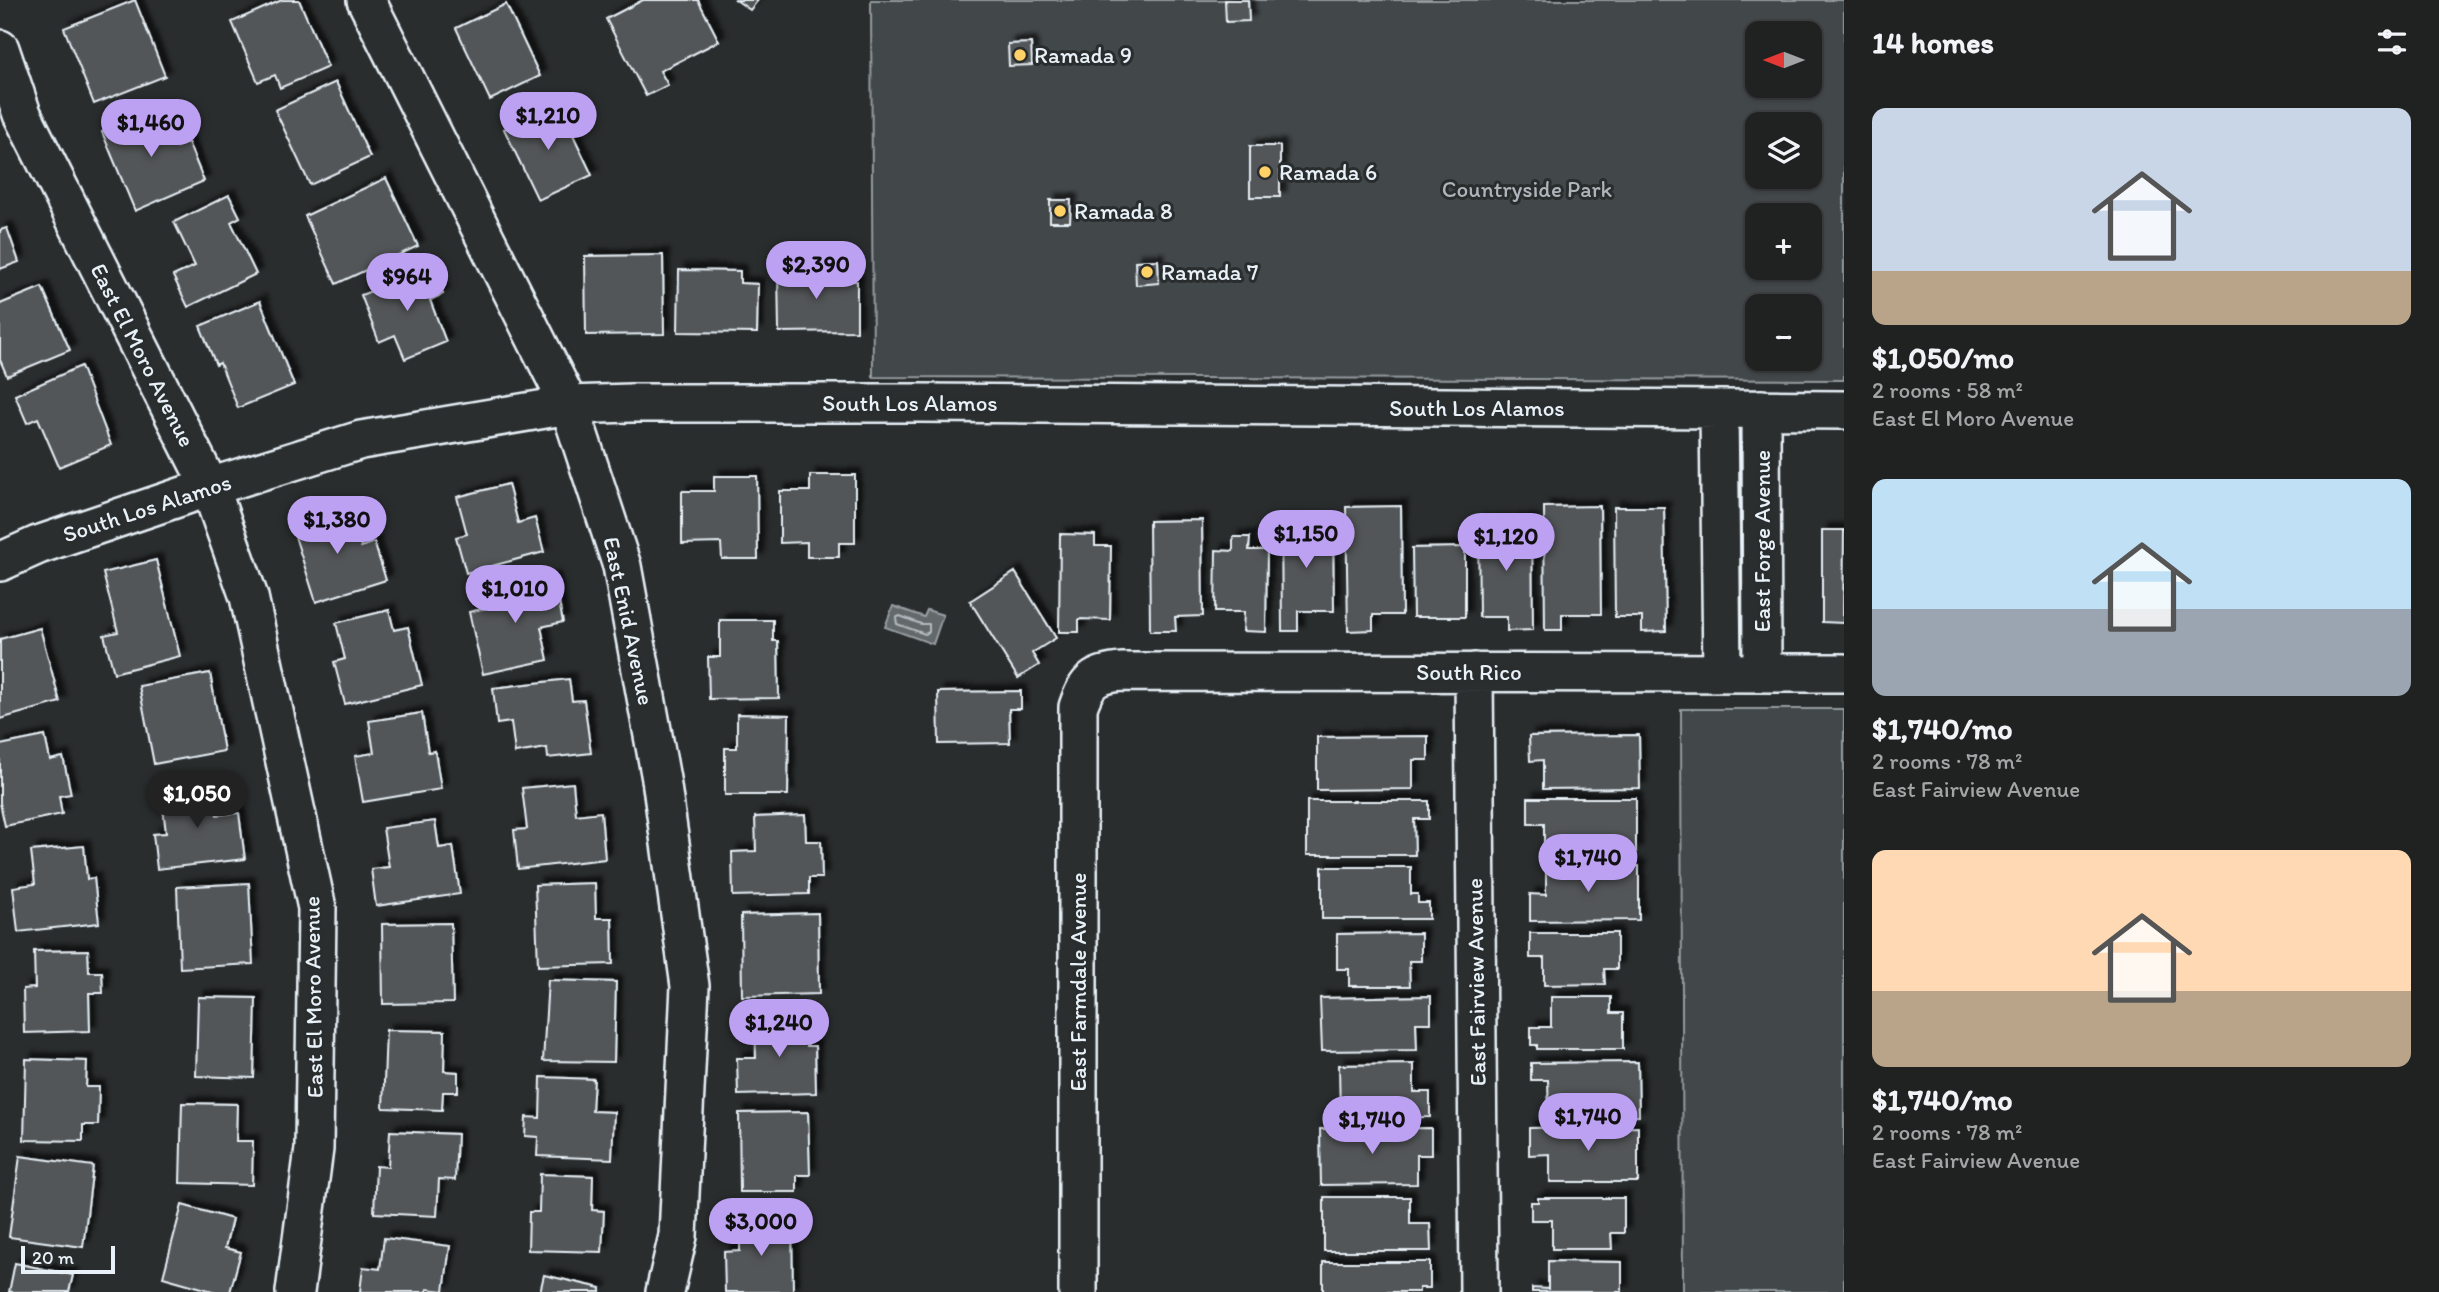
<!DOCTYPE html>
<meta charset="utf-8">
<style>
:root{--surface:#202222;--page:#2d2f2f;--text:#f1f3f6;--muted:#a2a4a5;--line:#3d3f40;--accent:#bca0f2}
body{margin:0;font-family:Itim,sans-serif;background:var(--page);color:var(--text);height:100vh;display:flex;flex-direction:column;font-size:26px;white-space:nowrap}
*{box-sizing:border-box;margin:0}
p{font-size:23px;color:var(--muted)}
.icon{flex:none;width:38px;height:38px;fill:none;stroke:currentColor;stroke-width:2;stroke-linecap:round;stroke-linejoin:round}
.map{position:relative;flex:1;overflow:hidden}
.panel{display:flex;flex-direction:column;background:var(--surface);width:595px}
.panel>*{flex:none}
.needle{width:46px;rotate:270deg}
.fabs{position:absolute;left:1745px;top:21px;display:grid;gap:14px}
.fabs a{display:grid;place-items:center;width:77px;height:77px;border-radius:14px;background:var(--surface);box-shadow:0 2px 5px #0004,0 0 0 2px var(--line);font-size:35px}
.scale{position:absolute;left:21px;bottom:18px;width:94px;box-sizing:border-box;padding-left:7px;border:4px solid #e8f1f8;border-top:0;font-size:19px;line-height:24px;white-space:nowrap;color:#e8f1f8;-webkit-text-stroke:5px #2a2d2e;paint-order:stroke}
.price{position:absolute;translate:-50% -60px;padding:0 16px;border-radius:24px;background:var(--accent);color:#111;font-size:23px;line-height:46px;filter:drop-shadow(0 2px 4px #0008)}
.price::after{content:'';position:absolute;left:50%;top:42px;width:21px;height:16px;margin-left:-10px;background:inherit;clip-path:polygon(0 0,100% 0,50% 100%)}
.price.active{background:#222;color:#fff}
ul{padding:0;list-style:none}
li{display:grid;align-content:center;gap:14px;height:371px;padding:0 28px}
li span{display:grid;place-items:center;height:217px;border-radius:14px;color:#555}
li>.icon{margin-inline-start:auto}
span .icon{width:126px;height:126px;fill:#fffc;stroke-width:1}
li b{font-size:30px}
h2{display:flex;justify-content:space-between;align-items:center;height:84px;padding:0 28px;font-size:30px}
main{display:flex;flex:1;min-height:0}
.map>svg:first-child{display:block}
.green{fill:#424648;stroke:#959ca0;stroke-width:2;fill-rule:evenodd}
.water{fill:#63686b;stroke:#989fa3;stroke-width:2}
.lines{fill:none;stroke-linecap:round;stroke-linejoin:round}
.shore{stroke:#b3bac0;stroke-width:2}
.building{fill:#535759;stroke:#e8f1f8;stroke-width:2;filter:url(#shadow)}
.minor-casing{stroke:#e8f1f8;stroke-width:42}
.minor{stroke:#2a2d2e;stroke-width:37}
.poi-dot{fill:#ffd166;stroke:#2a2d2e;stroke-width:2.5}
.labels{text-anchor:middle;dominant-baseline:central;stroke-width:6;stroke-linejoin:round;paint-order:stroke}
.poi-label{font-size:23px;fill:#e8f1f8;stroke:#2a2d2e;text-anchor:start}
.park-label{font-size:23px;fill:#aeb5ba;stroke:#2a2d2e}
.street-label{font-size:23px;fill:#e8f1f8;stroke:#2a2d2e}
</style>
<main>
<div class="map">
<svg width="1844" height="1292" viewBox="0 0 1844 1292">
<defs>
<filter id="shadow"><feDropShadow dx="6" dy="-6" stdDeviation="2" flood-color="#0009"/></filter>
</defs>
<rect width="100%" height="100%" fill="#2a2d2e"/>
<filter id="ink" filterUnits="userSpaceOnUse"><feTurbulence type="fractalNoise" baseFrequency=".0143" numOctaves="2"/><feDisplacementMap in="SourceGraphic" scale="14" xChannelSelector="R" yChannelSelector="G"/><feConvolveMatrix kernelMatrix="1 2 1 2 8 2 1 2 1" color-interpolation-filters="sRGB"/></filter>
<g filter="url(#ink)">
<path class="green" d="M871,0H1844V380L873,377ZM1757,33H1810V86H1757ZM1757,124H1810V177H1757ZM1757,215H1810V268H1757ZM1757,306H1810V359H1757Z
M1681,709H1844V1292H1683Z"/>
<path class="water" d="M893,606L924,617L927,610L943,615L933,644L885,627Z"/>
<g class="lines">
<path class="shore" d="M900,616L921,624H929V632L925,634L897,624L896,618Z"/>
</g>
<path class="building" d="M135,0L165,76L94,104L64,28Z
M282,0H299L328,67L280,88L275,75L258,82L232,22Z
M643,0H698L719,41L660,71L668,85L646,96L606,19Z
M736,0H758L750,10Z
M1225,0H1248L1249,21L1226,22Z
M506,4L540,76L490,100L456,28Z
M1031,43L1032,65L1009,66L1008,44Z
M336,82L370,157L310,185L275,110Z
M558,103L592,175L538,200L504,129Z
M159,107L176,147L188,142L204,181L135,211L102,132Z
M1250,146H1280V197H1250Z
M386,178L418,246L336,284L305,216Z
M229,195L240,217L231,222L256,274L188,307L173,276L195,266L174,222Z
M1050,200H1071L1070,222H1050Z
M7,228L19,262L0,269V230Z
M663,255L664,334L586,335L585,256Z
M1158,260L1159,283L1136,285L1135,261Z
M432,267L443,294L430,300L446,342L405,359L395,335L379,342L361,295Z
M778,269H838V281H857V331L779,332Z
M679,270L740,271V283L758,284L757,333L678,332Z
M42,287L70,350L7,376L0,360V304Z
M260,301L294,385L238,408L220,363L216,365L200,326Z
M81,366L111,445L59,467L38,418L27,423L15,395Z
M810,475H855V543H839V557H807V542L780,543V491H810Z
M714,476H757L758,559H722L721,543L682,544V491H714Z
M508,484L518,523L535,518L544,552L466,573L456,537L467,534L457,497Z
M1401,506L1402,615H1373V630L1348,631L1346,507Z
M1600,506L1601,614H1562V630H1545L1544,507Z
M1614,507H1664L1666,631L1642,632V617H1615Z
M348,508L361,547L374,542L386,580L316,602L292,527Z
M1202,520L1203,616L1175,617L1176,631H1150L1149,521Z
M1532,521L1533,630L1507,631V617H1479L1478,522Z
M1281,522H1333L1334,611H1298V631H1282Z
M1822,530H1844L1843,623L1822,622Z
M1060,534L1095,535V546H1111L1110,620L1079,619V632H1059Z
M1233,537H1250L1249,550H1267L1266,632L1243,631L1244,612H1215L1216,550L1233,551Z
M1465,547V617H1413L1412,548Z
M156,560L180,656L114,673L104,635L118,632L103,573Z
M1015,572L1056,638L1032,653L1039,665L1018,678L970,601Z
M554,578L563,622L541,627L548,660L483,674L469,612L486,608L484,594Z
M389,610L394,630L408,627L422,685L345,704L334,662L345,659L336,623Z
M720,620H773V641H778L779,698L709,699L708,657H720Z
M40,628L60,702L0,719V639Z
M210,673L224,751L154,764L139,686Z
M569,679L572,701L584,700L591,753L548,758L547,748L515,753L511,722L497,724L493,688Z
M1021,691V709H1009L1010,743L939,744L938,692Z
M422,713L428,752L435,751L441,789L363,802L355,756L374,753L369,721Z
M737,714L789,715L788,795H725V748H737Z
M1639,735L1640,788L1543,789V760L1530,761L1529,736Z
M45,736L50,760L63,757L71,794L59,796L62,814L5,826L0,803V745Z
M1428,736V760H1413V789L1317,790V737Z
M573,783L576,815L601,812L605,859L518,869L514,830L527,829L522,788Z
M213,784L217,815L239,813L245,859L157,869L153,834L166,833L161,790Z
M1528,798H1636V852L1544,855V824H1528Z
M1307,801H1429V819H1414L1415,855H1307Z
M805,815L806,841H821L822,878H809V894L733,896L732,852L756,851L755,817Z
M435,821L439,848L453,846L460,894L376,906L371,869L389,867L383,828Z
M84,846L87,879L94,878L99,923L18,932L13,887L35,884L31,851Z
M1546,864L1639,866V920L1530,921V894L1546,895Z
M1322,867H1411V894H1418V903H1429V919H1322Z
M249,883L253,964L180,968L177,887Z
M595,883L596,918H612L613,964L538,966L535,885Z
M818,913L819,994L742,996L741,915Z
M451,923L453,1003L383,1004L382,924Z
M1421,933V961H1409L1410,986H1349V969H1337V934Z
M1530,933H1617V969H1604L1605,984L1544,985V958H1530Z
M88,950L89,972H102L103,993H89L90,1031L24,1033L23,989L35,988L34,951Z
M548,980L616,982L614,1062L543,1061Z
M1431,996V1023H1416L1417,1050L1322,1051L1320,998Z
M198,997L256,998L254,1078L196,1076Z
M1551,997H1611V1013H1623V1049H1537V1045H1531V1027H1551Z
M806,1016V1046H815L816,1093L738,1095L737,1058H756L755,1017Z
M386,1030L445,1031L444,1071L458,1072V1092H443L442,1110L383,1108Z
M26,1059L87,1061L86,1087H99L98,1125H83V1141L24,1140Z
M1638,1062L1639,1116L1549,1117L1548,1080H1531V1063Z
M1414,1064V1092H1430V1117L1340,1118L1339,1065Z
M541,1077L594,1079L592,1111L614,1112L612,1159L537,1156L538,1137L525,1136L526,1117L540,1118Z
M182,1103L237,1104L236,1141H253L252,1185L180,1183Z
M808,1112L810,1175H797V1192H740L739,1113Z
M1638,1127V1182H1550V1154L1529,1155V1128Z
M1431,1128V1155H1417V1184L1321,1185L1320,1129Z
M390,1131L457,1134L455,1180L439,1179L437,1216L374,1213L376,1166L388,1167Z
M20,1156L93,1166L83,1247L9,1237Z
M540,1174L593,1176L592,1210L604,1211L602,1252L528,1250L529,1212H539Z
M1324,1197H1410V1224H1430L1431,1251H1324Z
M1538,1198H1624V1233H1611L1612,1249H1552V1220H1531V1202H1538Z
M182,1205L232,1219L225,1248L241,1252L230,1292H216L163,1277Z
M740,1220H792L793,1292H725L724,1252L740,1251Z
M384,1238L450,1246L444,1291L427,1289V1292H360L363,1267L380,1269Z
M1548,1261L1622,1262V1292H1532V1288L1548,1289Z
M1323,1262H1430V1288H1419V1292H1323Z
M15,1263L73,1275L69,1292H9Z
M544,1275L601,1288L600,1292H540Z"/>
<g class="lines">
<defs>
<path id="minor" d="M366,0L569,405L622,566L661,779L690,986L678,1236L665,1292
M0,49L22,114L210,487L249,597L317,908L314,1149L295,1292
M1719,409L1722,672
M1761,409L1762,672
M0,562L38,545L210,487L361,440L569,405L631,403H917L1844,410
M1474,672L1479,1292
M1078,1292V707C1087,681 1094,674 1123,672L1844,673"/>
</defs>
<use href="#minor" class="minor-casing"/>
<use href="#minor" class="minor"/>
</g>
</g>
<g class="poi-dot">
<circle cx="1020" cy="55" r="7"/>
<circle cx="1265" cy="172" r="7"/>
<circle cx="1060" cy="211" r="7"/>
<circle cx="1147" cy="272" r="7"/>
</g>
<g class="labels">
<g class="poi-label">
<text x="1034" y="55">Ramada 9</text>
<text x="1279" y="172">Ramada 6</text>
<text x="1074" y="211">Ramada 8</text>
<text x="1161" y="272">Ramada 7</text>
</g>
<g class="park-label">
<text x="1527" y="189">Countryside Park</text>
</g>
<g class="street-label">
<text transform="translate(143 355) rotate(63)">East El Moro Avenue</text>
<text x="910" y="403">South Los Alamos</text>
<text x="1477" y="408">South Los Alamos</text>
<text transform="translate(147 508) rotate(-18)">South Los Alamos</text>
<text transform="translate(1762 541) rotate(-90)">East Forge Avenue</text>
<text transform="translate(629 621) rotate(78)">East Enid Avenue</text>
<text x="1469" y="672">South Rico</text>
<text transform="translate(1078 982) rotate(-90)">East Farmdale Avenue</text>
<text transform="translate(1476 982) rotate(-91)">East Fairview Avenue</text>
<text transform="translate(313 997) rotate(-91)">East El Moro Avenue</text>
</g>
</g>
</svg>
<div class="fabs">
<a><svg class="needle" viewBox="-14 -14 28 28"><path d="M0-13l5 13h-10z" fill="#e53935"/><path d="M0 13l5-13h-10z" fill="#a2a4a5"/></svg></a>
<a><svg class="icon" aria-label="layers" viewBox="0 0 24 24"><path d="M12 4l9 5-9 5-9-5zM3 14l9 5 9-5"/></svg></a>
<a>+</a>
<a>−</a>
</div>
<div class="scale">20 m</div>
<b class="price" style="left:548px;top:152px">$1,210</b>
<b class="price" style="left:151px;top:159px">$1,460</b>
<b class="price" style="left:816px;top:301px">$2,390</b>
<b class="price" style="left:407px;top:313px">$964</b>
<b class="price" style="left:337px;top:556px">$1,380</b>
<b class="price" style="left:1306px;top:570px">$1,150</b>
<b class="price" style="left:1506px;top:573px">$1,120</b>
<b class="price" style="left:515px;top:625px">$1,010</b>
<b class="price active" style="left:197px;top:830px">$1,050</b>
<b class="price" style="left:1588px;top:894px">$1,740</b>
<b class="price" style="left:779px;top:1059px">$1,240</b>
<b class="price" style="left:1588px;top:1153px">$1,740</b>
<b class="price" style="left:1372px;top:1156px">$1,740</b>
<b class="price" style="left:761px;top:1258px">$3,000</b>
</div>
<section class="panel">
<h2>14 homes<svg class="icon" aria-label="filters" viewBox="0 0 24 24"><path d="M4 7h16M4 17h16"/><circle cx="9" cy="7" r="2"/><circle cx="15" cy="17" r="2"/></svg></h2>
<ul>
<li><span style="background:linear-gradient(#c9d6e8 75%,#b9a48a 0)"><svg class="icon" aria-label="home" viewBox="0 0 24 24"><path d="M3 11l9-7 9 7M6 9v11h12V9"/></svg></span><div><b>$1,050/mo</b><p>2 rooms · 58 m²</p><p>East El Moro Avenue</p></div></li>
<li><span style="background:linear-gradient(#bfe0f5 60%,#9aa5b1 0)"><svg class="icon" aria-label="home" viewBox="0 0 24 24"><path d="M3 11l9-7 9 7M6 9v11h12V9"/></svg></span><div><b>$1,740/mo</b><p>2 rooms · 78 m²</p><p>East Fairview Avenue</p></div></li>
<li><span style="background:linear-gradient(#ffd9b3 65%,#b9a48a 0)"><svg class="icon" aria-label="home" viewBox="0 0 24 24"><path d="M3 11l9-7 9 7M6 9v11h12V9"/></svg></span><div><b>$1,740/mo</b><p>2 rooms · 78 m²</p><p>East Fairview Avenue</p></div></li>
</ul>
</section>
</main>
